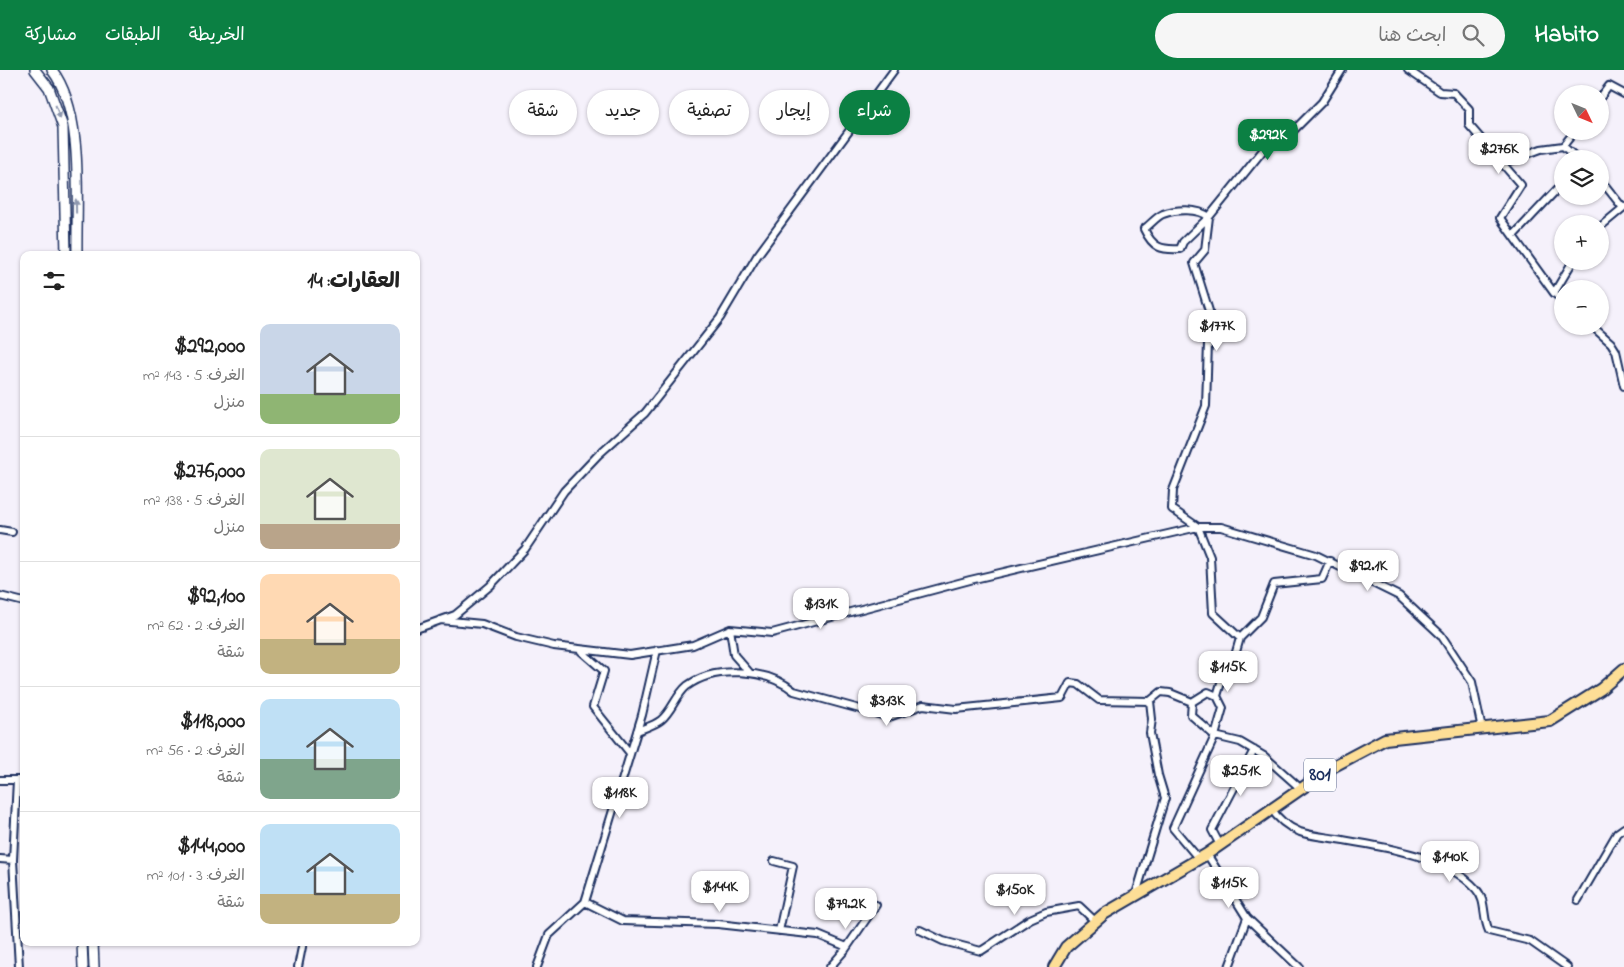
<!DOCTYPE html>
<html lang="ar">
<meta charset="utf-8">
<style>
:root{--surface:#fff;--page:#f6f6f6;--text:#222;--muted:#767676;--line:#e0e0e0;--accent:#0b8043}
body{margin:0;font-family:"Indie Flower","Playpen Sans Arabic",sans-serif;background:var(--page);color:var(--text);direction:rtl;height:100vh;display:flex;flex-direction:column;font-size:19px;white-space:nowrap}
*{box-sizing:border-box;margin:0}
p{font-size:16px;color:var(--muted)}
.icon{flex:none;width:28px;height:28px;fill:none;stroke:currentColor;stroke-width:2;stroke-linecap:round;stroke-linejoin:round}
.map{position:relative;flex:1;overflow:hidden;direction:ltr}
.details{position:absolute;left:20px;top:181px;width:400px;height:695px;display:flex;flex-direction:column;background:var(--surface);border-radius:10px;box-shadow:0 1px 4px #0004;direction:rtl}
.details>*{flex:none}
.hud{position:absolute;left:435px;top:20px;width:475px;height:45px;direction:rtl;display:flex;gap:10px}
.needle{width:32px;rotate:133deg}
.buttons{position:absolute;left:1554px;top:15px;display:grid;gap:10px}
.buttons a{display:grid;place-items:center;width:55px;height:55px;border-radius:50%;background:var(--surface);box-shadow:0 1px 4px #0004;font-size:25px}
.price{position:absolute;translate:-50% -42px;padding:0 11px;border-radius:10px;background:#fff;color:#222;font-size:16px;line-height:32px;filter:drop-shadow(0 1px 2px #0008)}
.price::after{content:'';position:absolute;left:50%;top:30px;width:15px;height:11px;margin-left:-8px;background:inherit;clip-path:polygon(0 0,100% 0,50% 100%)}
.price.active{background:var(--accent);color:#fff}
ul{padding:0;list-style:none}
li{display:flex;align-items:center;gap:15px;height:125px;padding:0 20px}
li+li{border-top:1px solid var(--line)}
li span{display:grid;place-items:center;flex:none;width:140px;height:100px;border-radius:10px;color:#555}
li>.icon{margin-inline-start:auto}
span .icon{width:60px;height:60px;fill:#fffc;stroke-width:1}
li b{font-size:21px}
h2{display:flex;justify-content:space-between;align-items:center;height:60px;padding:0 20px;font-size:21px}
.chip{padding:0 18px;border-radius:22px;background:var(--surface);box-shadow:0 1px 4px #0004;font-size:18px;line-height:45px}
.chip.active{background:var(--accent);color:#fff}
header{display:flex;align-items:center;gap:30px;box-sizing:border-box;height:70px;padding:0 25px;background:var(--accent);color:#fff}
header strong{font-size:24px}
nav{display:flex;gap:28px;margin-inline-start:auto;font-size:18px}
.search{width:350px;height:45px;background:var(--page);display:flex;align-items:center;gap:12px;box-sizing:border-box;padding:0 18px;border-radius:28px;color:var(--muted);font-size:19px}
.map>svg:first-child{display:block}
.lines{fill:none;stroke-linecap:round;stroke-linejoin:round}
.street-casing{stroke:#1b2f5e;stroke-width:10}
.secondary-casing{stroke:#1b2f5e;stroke-width:12}
.primary-casing{stroke:#1b2f5e;stroke-width:14}
.street{stroke:#fff;stroke-width:6}
.secondary{stroke:#fff;stroke-width:9}
.primary{stroke:#fdde96;stroke-width:10}
.oneway{fill:#8d97ae}
.labels{text-anchor:middle;dominant-baseline:central;stroke-width:4.5;stroke-linejoin:round;paint-order:stroke}
.shield{fill:#fff;stroke:#5f6d8e;stroke-width:1}
.shield-label{font-size:19px;font-weight:bold;fill:#1b2f5e}
</style>
<header>
<strong>Habito</strong>
<div class="search"><svg class="icon" aria-label="search" viewBox="0 0 24 24"><circle cx="10" cy="10" r="6"/><path d="M15 15l6 6"/></svg>ابحث هنا</div>
<nav><a>الخريطة</a><a>الطبقات</a><a>مشاركة</a></nav>
</header>
<div class="map">
<svg width="1624" height="897" viewBox="0 0 1624 897">
<rect width="100%" height="100%" fill="#f5f1fb"/>
<filter id="ink" filterUnits="userSpaceOnUse"><feTurbulence type="fractalNoise" baseFrequency=".02" numOctaves="2"/><feDisplacementMap in="SourceGraphic" scale="10" xChannelSelector="R" yChannelSelector="G"/><feConvolveMatrix kernelMatrix="1 2 1 2 8 2 1 2 1" color-interpolation-filters="sRGB"/></filter>
<g filter="url(#ink)">
<g class="lines">
<defs>
<path id="street" d="M1408,0L1440,22L1454,23L1469,39V55L1521,115L1500,148L1554,223L1562,230
M1600,28L1609,16L1624,24
M1563,76L1575,61
M1503,93L1541,79L1563,76L1578,89
M1600,109L1623,138
M1600,157L1624,137
M1513,166L1562,114
M1554,223L1573,191
M1592,256L1611,273L1616,281L1624,316
M0,460L12,462
M0,526L24,532
M440,550L482,554L516,567L554,576L630,585L693,575L730,559L772,563L970,510L1198,457H1221L1316,485L1399,526L1441,565L1472,612L1482,659
M416,559L455,545L490,516L525,479L564,421L598,385L645,343L720,248L757,186L894,0
M730,559L734,585L749,602
M1240,568L1213,543L1210,487L1198,457L1172,439L1173,420L1206,336L1209,241L1194,193L1205,180L1209,147C1198,138 1176,139 1163,144C1156,147 1150,155 1144,159C1153,178 1161,180 1180,179L1183,172L1209,147L1264,79L1289,65L1322,32L1342,0
M581,581L604,601L593,637L629,682
M1217,626L1223,606L1234,589L1240,568L1261,547L1274,514L1322,509L1330,491
M1192,632L1208,622L1217,626L1223,638L1215,666L1173,758L1199,789
M637,661C644,658 655,655 661,650C672,641 676,625 687,616C715,595 767,599 794,621L889,647L923,635L956,639L1062,628L1070,613L1078,614L1099,630L1150,631
M0,710H24
M1271,738C1277,748 1288,757 1300,762C1311,766 1326,767 1337,769C1379,776 1446,785 1476,819C1487,831 1482,847 1489,861L1530,871L1567,897
M1220,775L1212,760L1254,680
M1207,784L1247,848L1229,897
M0,789L13,790L17,710
M13,790L19,897
M774,791L793,796L779,861
M1136,824L1165,728L1158,705L1150,663L1152,649L1150,631L1161,622L1170,623L1192,632L1191,645L1215,666L1240,672L1264,686L1300,718
M1578,830L1617,763L1624,758
M585,832L623,851L718,854L818,865L847,877
M1247,848L1299,897
M920,860L943,871L981,881L1030,849L1046,842L1079,836L1096,852
M298,897L303,872
M537,897L549,865L585,832L642,645L657,580
M830,897L845,880L876,835"/>
<path id="secondary" d="M35,0L49,18L63,57L66,185
M52,0C85,43 76,132 77,185
M82,872L83,897
M93,872L94,897"/>
<path id="primary" d="M1054,897L1066,877L1104,844L1207,784L1334,696L1385,669L1550,651L1601,619L1624,599"/>
</defs>
<use href="#street" class="street-casing"/>
<use href="#secondary" class="secondary-casing"/>
<use href="#primary" class="primary-casing"/>
<use href="#street" class="street"/>
<use href="#secondary" class="secondary"/>
<use href="#primary" class="primary"/>
</g>
<defs><path id="oneway-solid" d="M-6-.8H1V-3.2L6.5 0L1 3.2V.8H-6Z" transform="scale(1.25)"/></defs>
<g class="oneway">
<use href="#oneway-solid" transform="translate(58 42) rotate(70)"/>
<use href="#oneway-solid" transform="translate(76 136) rotate(-91)"/>
</g>
</g>
<g class="labels">
<rect class="shield" x="1304" y="688.5" width="32" height="33" rx="4"/>
<g class="shield-label">
<text x="1320" y="705">801</text>
</g>
</g>
</svg>
<div class="buttons">
<a><svg class="needle" viewBox="-14 -14 28 28"><path d="M0-13l5 13h-10z" fill="#e53935"/><path d="M0 13l5-13h-10z" fill="#767676"/></svg></a>
<a><svg class="icon" aria-label="layers" viewBox="0 0 24 24"><path d="M12 4l9 5-9 5-9-5zM3 14l9 5 9-5"/></svg></a>
<a>+</a>
<a>−</a>
</div>
<b class="price active" style="left:1268px;top:91px">$292K</b>
<b class="price" style="left:1499px;top:105px">$276K</b>
<b class="price" style="left:1217px;top:282px">$177K</b>
<b class="price" style="left:1368px;top:522px">$92.1K</b>
<b class="price" style="left:821px;top:560px">$131K</b>
<b class="price" style="left:1228px;top:623px">$115K</b>
<b class="price" style="left:887px;top:657px">$313K</b>
<b class="price" style="left:1241px;top:727px">$251K</b>
<b class="price" style="left:620px;top:749px">$118K</b>
<b class="price" style="left:1450px;top:813px">$140K</b>
<b class="price" style="left:1229px;top:839px">$115K</b>
<b class="price" style="left:720px;top:843px">$144K</b>
<b class="price" style="left:1015px;top:846px">$150K</b>
<b class="price" style="left:846px;top:860px">$79.2K</b>
<div class="hud">
<a class="chip active">شراء</a>
<a class="chip">إيجار</a>
<a class="chip">تصفية</a>
<a class="chip">جديد</a>
<a class="chip">شقة</a>
</div>
<section class="details">
<h2>العقارات: 14<svg class="icon" aria-label="filters" viewBox="0 0 24 24"><path d="M4 7h16M4 17h16"/><circle cx="9" cy="7" r="2"/><circle cx="15" cy="17" r="2"/></svg></h2>
<ul>
<li><span style="background:linear-gradient(#c9d6e8 70%,#8fb573 0)"><svg class="icon" aria-label="home" viewBox="0 0 24 24"><path d="M3 11l9-7 9 7M6 9v11h12V9"/></svg></span><div><b>$292,000</b><p>الغرف: 5 · 143 m²</p><p>منزل</p></div></li>
<li><span style="background:linear-gradient(#dfe7d0 75%,#b9a48a 0)"><svg class="icon" aria-label="home" viewBox="0 0 24 24"><path d="M3 11l9-7 9 7M6 9v11h12V9"/></svg></span><div><b>$276,000</b><p>الغرف: 5 · 138 m²</p><p>منزل</p></div></li>
<li><span style="background:linear-gradient(#ffd9b3 65%,#c2b280 0)"><svg class="icon" aria-label="home" viewBox="0 0 24 24"><path d="M3 11l9-7 9 7M6 9v11h12V9"/></svg></span><div><b>$92,100</b><p>الغرف: 2 · 62 m²</p><p>شقة</p></div></li>
<li><span style="background:linear-gradient(#bfe0f5 60%,#7fa58c 0)"><svg class="icon" aria-label="home" viewBox="0 0 24 24"><path d="M3 11l9-7 9 7M6 9v11h12V9"/></svg></span><div><b>$118,000</b><p>الغرف: 2 · 56 m²</p><p>شقة</p></div></li>
<li><span style="background:linear-gradient(#bfe0f5 70%,#c2b280 0)"><svg class="icon" aria-label="home" viewBox="0 0 24 24"><path d="M3 11l9-7 9 7M6 9v11h12V9"/></svg></span><div><b>$144,000</b><p>الغرف: 3 · 101 m²</p><p>شقة</p></div></li>
</ul>
</section>
</div>
